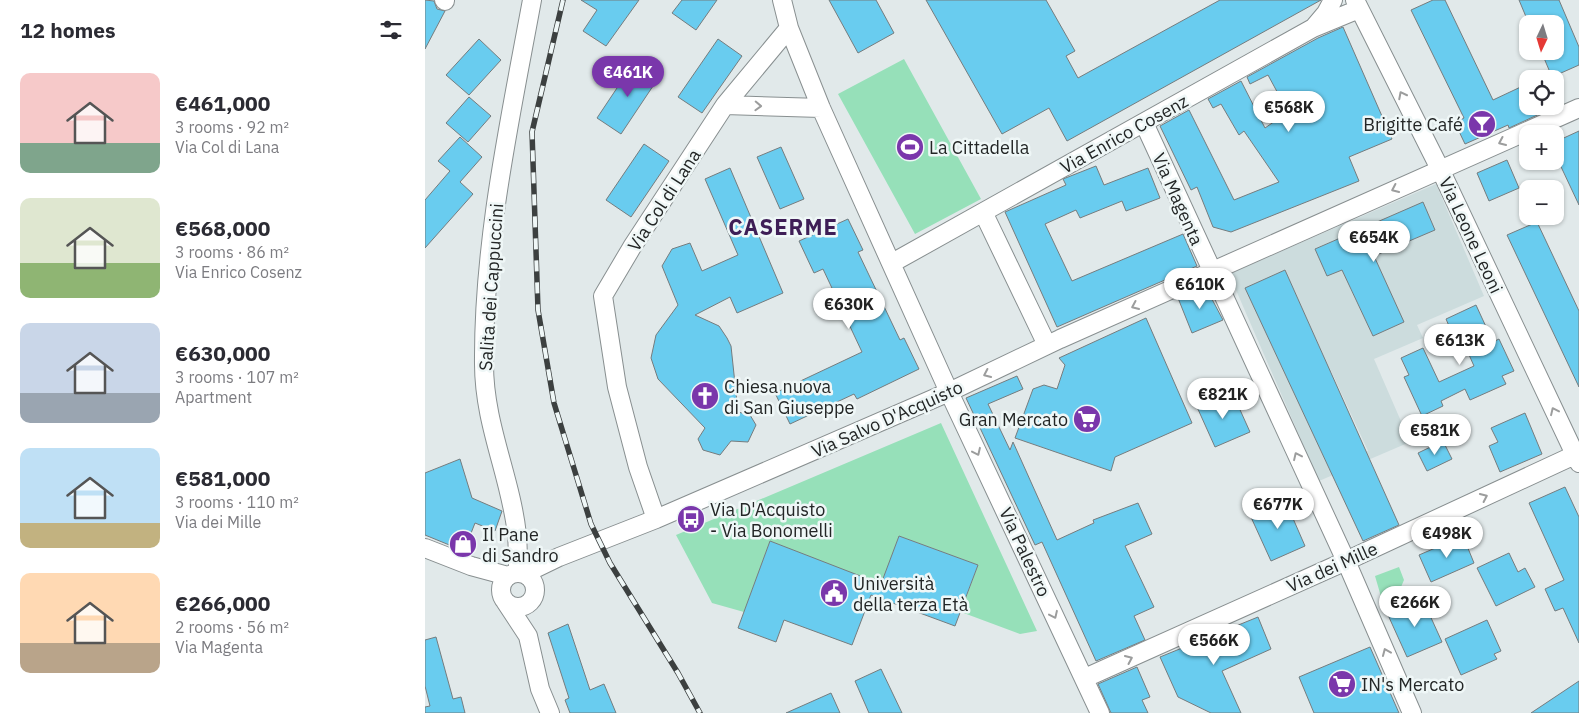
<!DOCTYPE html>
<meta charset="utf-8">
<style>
:root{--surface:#fff;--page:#f2f2f3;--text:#2b2b33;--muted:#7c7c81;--accent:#7a37ab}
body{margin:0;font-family:"IBM Plex Sans",sans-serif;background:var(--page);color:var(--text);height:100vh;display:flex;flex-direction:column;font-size:19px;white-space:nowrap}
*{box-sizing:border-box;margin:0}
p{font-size:16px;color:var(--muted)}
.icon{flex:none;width:28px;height:28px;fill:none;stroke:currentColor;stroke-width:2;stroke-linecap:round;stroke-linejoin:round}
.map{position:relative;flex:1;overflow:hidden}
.panel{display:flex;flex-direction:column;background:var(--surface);width:425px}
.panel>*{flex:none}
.needle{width:32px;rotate:184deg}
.buttons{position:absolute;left:1094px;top:15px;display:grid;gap:10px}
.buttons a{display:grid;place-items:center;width:45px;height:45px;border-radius:10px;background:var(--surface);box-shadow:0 1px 4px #0004;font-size:25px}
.price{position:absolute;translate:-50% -42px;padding:0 11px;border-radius:18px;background:#fff;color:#222;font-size:16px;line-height:32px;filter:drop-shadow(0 1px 2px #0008)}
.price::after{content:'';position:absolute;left:50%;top:30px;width:15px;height:11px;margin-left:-8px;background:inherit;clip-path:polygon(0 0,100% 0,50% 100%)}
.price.on{background:var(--accent);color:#fff}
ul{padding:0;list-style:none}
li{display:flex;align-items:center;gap:15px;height:125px;padding:0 20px}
li span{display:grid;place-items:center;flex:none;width:140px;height:100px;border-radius:10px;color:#555}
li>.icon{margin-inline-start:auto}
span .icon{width:60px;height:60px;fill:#fffc;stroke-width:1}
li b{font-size:21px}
h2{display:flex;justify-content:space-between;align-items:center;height:60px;padding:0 20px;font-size:21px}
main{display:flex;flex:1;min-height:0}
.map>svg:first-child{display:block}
.built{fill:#ccdcdd;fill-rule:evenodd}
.green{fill:#96e0b9}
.building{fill:#69ccef;stroke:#757c7e}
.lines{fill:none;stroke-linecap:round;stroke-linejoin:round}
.minor-casing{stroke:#888f90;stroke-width:20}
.minor{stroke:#fff;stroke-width:18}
.rail-casing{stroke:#3c4040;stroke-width:5.5}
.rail{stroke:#eff7f7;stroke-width:4;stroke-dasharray:11;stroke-linecap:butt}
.oneway{stroke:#9c9d9d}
.labels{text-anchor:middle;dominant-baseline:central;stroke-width:5;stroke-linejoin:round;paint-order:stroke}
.poi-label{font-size:18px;fill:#232626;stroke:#eff7f7;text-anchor:start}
.street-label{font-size:18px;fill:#232626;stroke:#eff7f7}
.district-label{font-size:22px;font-weight:bold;letter-spacing:1px;fill:#3e1e56;stroke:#eff7f7}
</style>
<main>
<section class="panel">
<h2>12 homes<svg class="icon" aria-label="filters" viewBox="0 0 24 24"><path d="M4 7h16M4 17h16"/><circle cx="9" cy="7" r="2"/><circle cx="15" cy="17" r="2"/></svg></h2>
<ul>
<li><span style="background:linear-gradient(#f6c9c9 70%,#7fa58c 0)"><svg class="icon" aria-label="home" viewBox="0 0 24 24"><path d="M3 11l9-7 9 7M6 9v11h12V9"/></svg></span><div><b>€461,000</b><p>3 rooms · 92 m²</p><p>Via Col di Lana</p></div></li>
<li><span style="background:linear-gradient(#dfe7d0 65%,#8fb573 0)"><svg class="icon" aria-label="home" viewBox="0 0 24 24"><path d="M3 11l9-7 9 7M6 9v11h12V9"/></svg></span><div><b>€568,000</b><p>3 rooms · 86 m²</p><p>Via Enrico Cosenz</p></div></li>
<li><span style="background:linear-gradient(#c9d6e8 70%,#9aa5b1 0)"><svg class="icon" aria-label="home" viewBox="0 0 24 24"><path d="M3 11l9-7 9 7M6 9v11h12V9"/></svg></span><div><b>€630,000</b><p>3 rooms · 107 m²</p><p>Apartment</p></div></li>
<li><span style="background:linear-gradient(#bfe0f5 75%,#c2b280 0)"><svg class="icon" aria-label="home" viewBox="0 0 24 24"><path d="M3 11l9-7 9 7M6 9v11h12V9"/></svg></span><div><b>€581,000</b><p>3 rooms · 110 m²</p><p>Via dei Mille</p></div></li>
<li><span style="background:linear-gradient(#ffd9b3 70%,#b9a48a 0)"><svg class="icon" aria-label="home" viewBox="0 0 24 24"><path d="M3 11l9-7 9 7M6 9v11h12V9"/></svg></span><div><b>€266,000</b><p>2 rooms · 56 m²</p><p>Via Magenta</p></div></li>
</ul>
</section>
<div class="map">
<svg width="1154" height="713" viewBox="0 0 1154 713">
<rect width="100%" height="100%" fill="#e1e9ea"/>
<path class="built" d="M1011,184L1059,296L992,325L998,338L949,359L985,442L894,481L804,274ZM998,203L1009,230L902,276L891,248ZM860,270L900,359L861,376L821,288ZM925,288L979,322L948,336ZM906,371L943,451L904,469L868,388Z"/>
<path class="green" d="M479,59L556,199L490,234L413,94Z
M516,423L612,631L595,634L536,612L553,565L474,536L456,585L345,541L319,612L287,603L251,535Z
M974,567L979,580L973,594L957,600L950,576Z"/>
<path class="building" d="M0,0L9,1L12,9L20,11L0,49Z
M156,0H214L181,46L158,31L172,10Z
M257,0H292L271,30L247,13Z
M404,0H451L469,33L433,53Z
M501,0H621L650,51L641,56L653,78L795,0H896L642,141L624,108L577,134Z
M1008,0H1020L1068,100L1102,84V106H1132L1084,128L1083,125L1040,144L1030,123L1039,118L986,10Z
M1094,0H1134L1154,47V65L1127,77L1116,51H1130V24H1104Z
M918,27L967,139L924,157L934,181L806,232L788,227L772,187L766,190L735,126L764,110L809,200L854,182L819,131L814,135L796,104L788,108L783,99L816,81L840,128L863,112L843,75L825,84L822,77L893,38Z
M54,39L76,60L44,95L21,75Z
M293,39L317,56L277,113L253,97Z
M210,61L234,77L196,134L172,118Z
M44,97L66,116L43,142L21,123Z
M1154,131V205L1130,154V142Z
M35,137L57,157L35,182L48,194L0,248V200L25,171L13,161Z
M219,144L244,161L206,217L181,200Z
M356,147L379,199L355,209L332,157Z
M1082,160L1094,188L1064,201L1052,173Z
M671,166L679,185L723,168L735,198L701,211L697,201L655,218L651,210L620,224L647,281L758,234L772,266L632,327L580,212L641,185L638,179Z
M305,168L358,293L312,313L305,297L270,315L294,326L302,338L306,346L313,412L325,415L331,425L323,442L306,441L295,455L278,450L273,439L280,428L233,379L226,358L231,335L253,305L237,266L247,249L265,243L277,271L313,255L280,179Z
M998,202L1010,230L949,256L979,322L948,336L917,270L902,276L890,249Z
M423,219L438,250L433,252L475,340L479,338L494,369L432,399L429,394L365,424L350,393L437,352L398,269L389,273L374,241Z
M1112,222L1154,311V387L1082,235Z
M860,270L974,525L938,541L820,288Z
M780,286L798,320L767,333L753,298Z
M1051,305L1068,342L1074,339L1089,371L1077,376L1081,384L1045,400L1040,389L1016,401L1018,406L997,416L979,377L984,375L976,358L998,348L1014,382L1049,366L1033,330L1027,333L1021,319Z
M721,318L767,423L690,457L686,471L590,438L608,389L619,385L632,389L640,365L634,358Z
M592,376L598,389L563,404L585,450L588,442L632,540L669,523L668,520L713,503L727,534L700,546L729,607L709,616L720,640L671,661L617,542L610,545L541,398Z
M807,392L825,432L790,447L772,407Z
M1100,413L1117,454L1075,472L1064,446L1073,442L1066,428Z
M1018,441L1027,459L1002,471L993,453Z
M35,459L47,498L77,511L70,531L50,523L39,551L0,535V473Z
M1140,487L1154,517V643L1138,608L1130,611L1120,589L1139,580L1104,503Z
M860,500L880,546L846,561L825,515Z
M474,536L553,565L530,626L446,595L427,645L359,620L351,642L313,628L345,541L456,584Z
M1038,536L1049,563L1006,582L994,555Z
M1084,553L1093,572L1100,568L1110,587L1071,606L1052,568Z
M998,600L1017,642L982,657L963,615Z
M833,617L846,649L797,671L816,713H786L753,697L735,657Z
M1062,620L1076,651L1069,654L1072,659L1036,675L1020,639Z
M143,624L165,690L179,684L191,713H145L140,700L144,698L123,633Z
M11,637L28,699L36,697L40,713H0V707L5,706L0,686V640Z
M945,647L974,713H889L874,677Z
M712,667L725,697L717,700L723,713H686L673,684Z
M456,669L477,713H444L430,681Z
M1154,681V713H1106Z
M406,693L415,713H361Z"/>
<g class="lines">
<defs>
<path id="minor" d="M19,0L20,1
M357,0L364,28L396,108L524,392L675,713
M930,0L1015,169L1154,463
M890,26L901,13L908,0
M300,105L364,28
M719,123L921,561L987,713
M559,214L622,345
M467,263L888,28L934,9
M231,519L213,467L192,387L178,296L207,247L300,105L396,108
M0,548L46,566L83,576
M93,573C93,561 93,548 92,535C86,477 59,425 59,364C58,242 85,120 107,0
M76 590a17 17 0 1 1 34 0a17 17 0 1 1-34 0Z
M99,574L134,557L231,519L524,392L635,339L1154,108
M80,601L103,636L115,689L125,713
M660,678L921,561L1154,453"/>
</defs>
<use href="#minor" class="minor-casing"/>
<use href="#minor" class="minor"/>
<defs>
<path id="rail" d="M138,0L107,132L113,310L129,403L166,524L185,563L253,673L275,713"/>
</defs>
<use href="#rail" class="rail-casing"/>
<use href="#rail" class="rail"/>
</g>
<defs><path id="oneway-chevron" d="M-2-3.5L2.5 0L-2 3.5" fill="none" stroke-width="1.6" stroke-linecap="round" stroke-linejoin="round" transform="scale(1.25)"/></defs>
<g class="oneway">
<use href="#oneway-chevron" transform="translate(977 95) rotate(-117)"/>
<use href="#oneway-chevron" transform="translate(333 106) rotate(2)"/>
<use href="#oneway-chevron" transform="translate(1077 142) rotate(156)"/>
<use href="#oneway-chevron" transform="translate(970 189) rotate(155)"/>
<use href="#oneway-chevron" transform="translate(710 306) rotate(156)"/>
<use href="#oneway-chevron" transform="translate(562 374) rotate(155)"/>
<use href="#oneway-chevron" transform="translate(1129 411) rotate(-115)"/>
<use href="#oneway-chevron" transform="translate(552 452) rotate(65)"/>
<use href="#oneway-chevron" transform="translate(872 456) rotate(-115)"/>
<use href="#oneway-chevron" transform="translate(1059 497) rotate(-25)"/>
<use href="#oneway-chevron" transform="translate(629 615) rotate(65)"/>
<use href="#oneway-chevron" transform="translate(961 652) rotate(-113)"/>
<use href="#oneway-chevron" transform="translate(704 659) rotate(-24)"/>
</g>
<defs>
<symbol id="bar-disc" viewBox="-11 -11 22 22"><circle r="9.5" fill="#7a37ab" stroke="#eff7f7"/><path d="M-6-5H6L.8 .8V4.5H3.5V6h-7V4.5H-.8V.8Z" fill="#fff"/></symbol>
<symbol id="stadium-disc" viewBox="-11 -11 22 22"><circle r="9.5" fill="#7a37ab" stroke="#eff7f7"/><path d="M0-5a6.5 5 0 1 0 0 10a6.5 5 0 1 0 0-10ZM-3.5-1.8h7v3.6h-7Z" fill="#fff"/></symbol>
<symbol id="church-disc" viewBox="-11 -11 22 22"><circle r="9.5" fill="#7a37ab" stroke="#eff7f7"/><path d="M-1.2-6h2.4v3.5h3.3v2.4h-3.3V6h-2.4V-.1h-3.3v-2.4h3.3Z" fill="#fff"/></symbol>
<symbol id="supermarket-disc" viewBox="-11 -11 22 22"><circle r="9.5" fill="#7a37ab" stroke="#eff7f7"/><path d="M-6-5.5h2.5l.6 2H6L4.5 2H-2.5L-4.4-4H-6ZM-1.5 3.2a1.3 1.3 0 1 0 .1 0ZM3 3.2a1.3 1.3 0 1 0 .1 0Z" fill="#fff"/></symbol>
<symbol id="bus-disc" viewBox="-11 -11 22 22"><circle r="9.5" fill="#7a37ab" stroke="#eff7f7"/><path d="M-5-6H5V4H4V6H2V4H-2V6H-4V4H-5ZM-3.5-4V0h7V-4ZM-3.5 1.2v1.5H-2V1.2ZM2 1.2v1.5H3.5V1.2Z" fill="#fff"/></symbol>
<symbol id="shop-disc" viewBox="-11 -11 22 22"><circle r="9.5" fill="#7a37ab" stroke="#eff7f7"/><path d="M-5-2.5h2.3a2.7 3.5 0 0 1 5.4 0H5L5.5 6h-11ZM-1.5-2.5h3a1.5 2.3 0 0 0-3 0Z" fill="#fff"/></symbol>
<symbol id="civic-disc" viewBox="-11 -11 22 22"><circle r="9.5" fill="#7a37ab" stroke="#eff7f7"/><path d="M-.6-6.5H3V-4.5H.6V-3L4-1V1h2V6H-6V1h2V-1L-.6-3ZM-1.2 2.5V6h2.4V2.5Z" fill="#fff"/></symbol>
</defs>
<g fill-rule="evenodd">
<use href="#bar-disc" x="1041" y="108" width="32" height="32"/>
<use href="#stadium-disc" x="469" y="131" width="32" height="32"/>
<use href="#church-disc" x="264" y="380" width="32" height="32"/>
<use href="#supermarket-disc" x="646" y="403" width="32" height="32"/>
<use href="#bus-disc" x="250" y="503" width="32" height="32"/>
<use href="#shop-disc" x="22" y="528" width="32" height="32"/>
<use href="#civic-disc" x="393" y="577" width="32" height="32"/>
<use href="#supermarket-disc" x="901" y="668" width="32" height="32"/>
</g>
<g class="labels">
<g class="poi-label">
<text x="1038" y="124" text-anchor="end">Brigitte Café</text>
<text x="504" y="147">La Cittadella</text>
<text x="299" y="386">Chiesa nuova<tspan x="299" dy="21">di San Giuseppe</tspan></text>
<text x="643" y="419" text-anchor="end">Gran Mercato</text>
<text x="285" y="509">Via D'Acquisto<tspan x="285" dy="21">- Via Bonomelli</tspan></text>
<text x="57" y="534">Il Pane<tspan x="57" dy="21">di Sandro</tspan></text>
<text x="428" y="583">Università<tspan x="428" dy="21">della terza Età</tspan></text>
<text x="936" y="684">IN's Mercato</text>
</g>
<g class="street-label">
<text transform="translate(699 134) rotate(-29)">Via Enrico Cosenz</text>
<text transform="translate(753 199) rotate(66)">Via Magenta</text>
<text transform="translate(239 200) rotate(-57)">Via Col di Lana</text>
<text transform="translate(1046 235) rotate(65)">Via Leone Leoni</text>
<text transform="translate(66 287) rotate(-86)">Salita dei Cappuccini</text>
<text transform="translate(462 419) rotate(-24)">Via Salvo D'Acquisto</text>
<text transform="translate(600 552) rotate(65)">Via Palestro</text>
<text transform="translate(907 567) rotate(-24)">Via dei Mille</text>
</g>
<g class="district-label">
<text x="358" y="226">CASERME</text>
</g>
</g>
</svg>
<div class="buttons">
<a><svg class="needle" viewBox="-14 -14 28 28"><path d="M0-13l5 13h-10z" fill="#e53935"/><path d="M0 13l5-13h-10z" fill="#7c7c81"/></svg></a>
<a><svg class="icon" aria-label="locate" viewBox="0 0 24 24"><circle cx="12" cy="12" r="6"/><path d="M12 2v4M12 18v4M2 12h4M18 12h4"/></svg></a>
<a>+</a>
<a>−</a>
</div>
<b class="price on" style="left:203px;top:98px">€461K</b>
<b class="price" style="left:864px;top:133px">€568K</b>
<b class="price" style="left:949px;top:263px">€654K</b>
<b class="price" style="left:775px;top:310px">€610K</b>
<b class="price" style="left:424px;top:330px">€630K</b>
<b class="price" style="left:1035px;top:366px">€613K</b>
<b class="price" style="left:798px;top:420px">€821K</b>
<b class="price" style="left:1010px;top:456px">€581K</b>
<b class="price" style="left:853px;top:530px">€677K</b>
<b class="price" style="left:1022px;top:559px">€498K</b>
<b class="price" style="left:990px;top:628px">€266K</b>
<b class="price" style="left:789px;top:666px">€566K</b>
</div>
</main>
